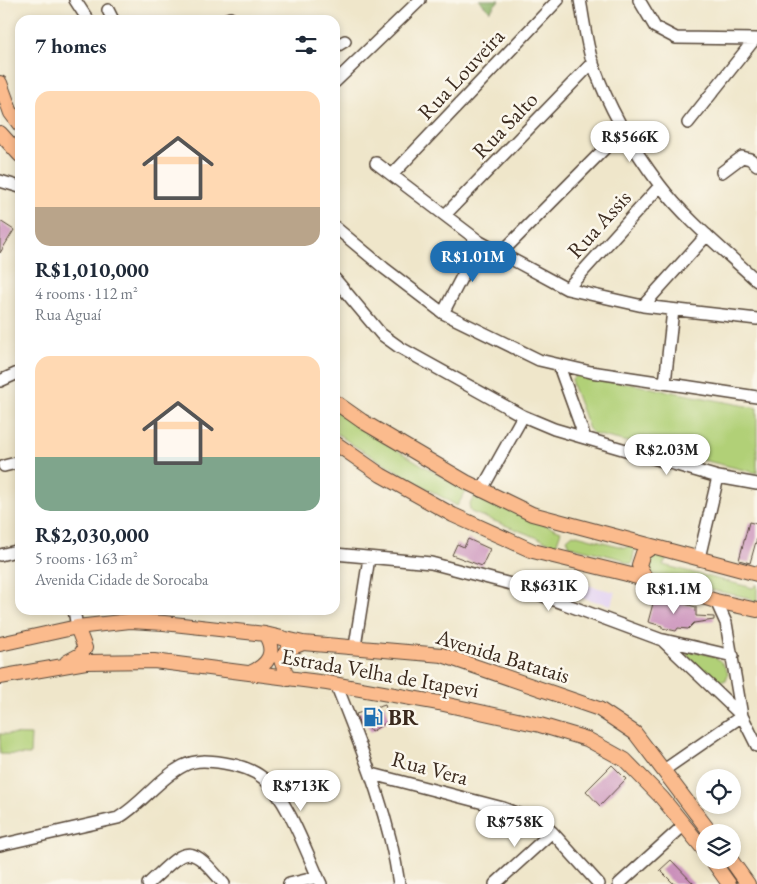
<!DOCTYPE html>
<meta charset="utf-8">
<style>
:root{--surface:#fff;--page:#f2f2f3;--text:#1f2937;--muted:#747a83;--accent:#1f6fb2}
body{margin:0;font-family:"EB Garamond",serif;background:var(--page);color:var(--text);height:100vh;display:flex;flex-direction:column;font-size:19px;white-space:nowrap}
*{box-sizing:border-box;margin:0}
p{font-size:16px;color:var(--muted)}
.icon{flex:none;width:28px;height:28px;fill:none;stroke:currentColor;stroke-width:2;stroke-linecap:round;stroke-linejoin:round}
.map{position:relative;flex:1;overflow:hidden}
.details{position:absolute;left:15px;top:15px;width:325px;height:600px;display:flex;flex-direction:column;background:var(--surface);border-radius:15px;box-shadow:0 2px 8px #0003}
.details>*{flex:none}
.fabs{position:absolute;left:696px;top:769px;display:grid;gap:10px}
.fabs a{display:grid;place-items:center;width:45px;height:45px;border-radius:50%;background:var(--surface);box-shadow:0 2px 8px #0003;font-size:25px}
.price{position:absolute;translate:-50% -42px;padding:0 11px;border-radius:18px;background:#fff;color:#222;font-size:16px;line-height:32px;filter:drop-shadow(0 1px 2px #0008)}
.price::after{content:'';position:absolute;left:50%;top:30px;width:15px;height:11px;margin-left:-8px;background:inherit;clip-path:polygon(0 0,100% 0,50% 100%)}
.price.current{background:var(--accent);color:#fff}
ul{padding:0;list-style:none}
li{display:grid;align-content:center;gap:10px;height:265px;padding:0 20px}
li span{display:grid;place-items:center;height:155px;border-radius:15px;color:#555}
li>.icon{margin-inline-start:auto}
span .icon{width:90px;height:90px;fill:#fffc;stroke-width:1}
li b{font-size:21px}
h2{display:flex;justify-content:space-between;align-items:center;height:60px;padding:0 20px;font-size:21px}
.map>svg:first-child{display:block}
.built{fill:#e3d3f3}
.green{fill:#b1d077;stroke:#767d4a}
.forest{fill:#8cb268;stroke:#646e43}
.building{fill:#cb91bb}
.lines{fill:none;stroke-linecap:round;stroke-linejoin:round}
.minor-casing{stroke:#564638;stroke-width:14}
.major-casing{stroke:#564638;stroke-width:16}
.minor{stroke:#fff;stroke-width:11}
.major{stroke:#fbbb8d;stroke-width:14}
.labels{text-anchor:middle;dominant-baseline:central;stroke-width:5;stroke-linejoin:round;paint-order:stroke}
.street-label{font-size:22px;fill:#3b2a1e;stroke:#fbf7ec}
.poi-label{font-size:22px;font-weight:bold;fill:#3b2a1e;stroke:#fbf7ec;text-anchor:start}
</style>
<div class="map">
<svg width="757" height="884" viewBox="0 0 757 884">
<rect width="100%" height="100%" fill="#fbf7ec"/>
<filter id="ink" filterUnits="userSpaceOnUse"><feTurbulence type="fractalNoise" baseFrequency=".02" numOctaves="2"/><feDisplacementMap in="SourceGraphic" scale="10" xChannelSelector="R" yChannelSelector="G"/><feConvolveMatrix kernelMatrix="1 2 1 2 8 2 1 2 1" color-interpolation-filters="sRGB"/></filter>
<filter id="wash" filterUnits="userSpaceOnUse"><feTurbulence type="fractalNoise" baseFrequency=".0096" numOctaves="4" result="noise"/><feDisplacementMap in="SourceGraphic" scale="20" xChannelSelector="R" yChannelSelector="G"/><feGaussianBlur stdDeviation="1.12" result="paint"/><feColorMatrix in="noise" values="0 0 0 0 0 0 0 0 0 0 0 0 0 0 0 0 0 1.4 0 .05"/><feComposite in="paint" operator="in"/></filter>
<g filter="url(#wash)">
<rect width="100%" height="100%" fill="#efe6ca"/>
<path class="built" d="M570,581L615,592L611,605L566,594Z"/>
<path class="green" d="M578,374L757,408V473L594,434L589,429L572,384V379Z
M335,410L360,428L466,491L457,506L353,445L335,432Z
M475,496L561,531L556,545L471,512L469,505Z
M573,534L626,548L629,545L635,547L632,564L624,562L622,559L570,546L567,539Z
M660,556L667,558L663,565L753,588L757,584V605L750,598L663,580L649,572L646,565L651,557Z
M688,651C707,654 721,654 728,674L726,680L717,683L687,656Z
M0,734L31,735L30,755L0,754Z"/>
<path class="forest" d="M479,0H499L490,11Z"/>
<g id="blocks">
<path class="building" d="M0,221L14,230L0,253Z
M749,522L757,524V538L750,563L739,560Z
M468,539L490,549L482,566L452,555L457,544L464,547Z
M655,596L696,607V616L714,617V620L694,623L688,629L678,628L676,631L662,628V626L648,622Z
M385,705L390,720L371,732L366,724L360,726L356,714Z
M612,765L626,779L600,806L586,791Z
M671,860L694,884H674L660,870Z"/>
</g>
</g>
<g filter="url(#ink)">
<use href="#blocks" fill-opacity="0" stroke="#564638" stroke-width="1"/>
<g class="lines">
<defs>
<path id="minor" d="M75,0L88,20
M580,0C584,21 586,43 593,64C608,106 632,148 659,184C686,220 724,250 757,281
M639,0L655,27L676,38L757,39
M108,10L113,20
M225,20L230,18L233,20
M335,47L345,41
M335,82L420,0
M688,123L754,40
M376,163L480,242L567,289L643,306L757,319
M722,172L742,157L750,159L757,165
M392,175L558,0
M0,181L20,187
M445,215L593,62
M335,227L384,268L443,313L539,360L591,372L757,397
M501,253L624,129
M335,279L381,334L399,347L523,416L554,429L718,477L757,484
M567,289L660,186
M643,306L707,235
M443,313L480,242
M559,366L585,438
M0,381L20,372
M665,383L673,310
M4,466L20,462
M481,491L523,416
M335,554L431,563L511,584L662,640L742,716L757,746
M0,555L20,550
M699,558L718,477
M716,601L726,623L742,716
M74,610L77,627
M664,640L733,656
M355,646L369,558
M336,684C362,750 389,814 399,884
M664,770L742,716
M372,774L503,808L541,823L552,832L599,884
M0,845L118,818C142,804 158,779 183,766C196,759 210,761 224,763C237,765 252,769 263,778C288,799 307,854 321,884
M148,884C187,848 188,841 224,884
M289,884L318,877
M495,884L552,832
M619,884L683,826"/>
<path id="major" d="M0,83L11,113L20,125
M0,133L20,155
M335,402L362,421L466,482L532,514L757,574
M335,443L381,475L453,515L533,551L627,574L716,601L757,610
M646,580L639,565L643,553L652,547
M0,644L77,627L130,621L164,623L265,634L303,643L442,655L599,709L635,733L710,832
M67,662L80,655L85,648L77,627
M250,673C268,665 277,653 265,634
M0,677L86,662L154,661L327,683L439,703L540,725L587,739L625,760L662,798L705,851
M288,679L281,660L288,649L303,643
M712,860L729,884
M731,860L748,884"/>
</defs>
<use href="#minor" class="minor-casing"/>
<use href="#major" class="major-casing"/>
<use href="#minor" class="minor"/>
<use href="#major" class="major"/>
</g>
</g>
<defs>
<symbol id="fuel-bare" viewBox="-9 -9 18 18"><path d="M-5.5-6h7V0h2V4h1.3V-2.5L3-4.5l.8-.8L6-3V5H2.5V1h-1V6h-7ZM-4.2-4.7v3.2H.2V-4.7Z" fill="#1f6fb2" stroke="#fbf7ec" stroke-width="2.5" paint-order="stroke"/></symbol>
</defs>
<g fill-rule="evenodd">
<use href="#fuel-bare" x="359" y="703" width="28" height="28"/>
</g>
<g class="labels">
<g class="street-label">
<text transform="translate(461 74) rotate(-47)">Rua Louveira</text>
<text transform="translate(505 125) rotate(-46)">Rua Salto</text>
<text transform="translate(599 224) rotate(-48)">Rua Assis</text>
<text transform="translate(503 656) rotate(17)">Avenida Batatais</text>
<text transform="translate(380 673) rotate(10)">Estrada Velha de Itapevi</text>
<text transform="translate(430 768) rotate(15)">Rua Vera</text>
</g>
<g class="poi-label">
<text x="388" y="717">BR</text>
</g>
</g>
</svg>
<div class="fabs">
<a><svg class="icon" aria-label="locate" viewBox="0 0 24 24"><circle cx="12" cy="12" r="6"/><path d="M12 2v4M12 18v4M2 12h4M18 12h4"/></svg></a>
<a><svg class="icon" aria-label="layers" viewBox="0 0 24 24"><path d="M12 4l9 5-9 5-9-5zM3 14l9 5 9-5"/></svg></a>
</div>
<b class="price" style="left:630px;top:163px">R$566K</b>
<b class="price current" style="left:473px;top:283px">R$1.01M</b>
<b class="price" style="left:667px;top:476px">R$2.03M</b>
<b class="price" style="left:549px;top:612px">R$631K</b>
<b class="price" style="left:674px;top:615px">R$1.1M</b>
<b class="price" style="left:301px;top:812px">R$713K</b>
<b class="price" style="left:515px;top:848px">R$758K</b>
<section class="details">
<h2>7 homes<svg class="icon" aria-label="filters" viewBox="0 0 24 24"><path d="M4 7h16M4 17h16"/><circle cx="9" cy="7" r="2"/><circle cx="15" cy="17" r="2"/></svg></h2>
<ul>
<li><span style="background:linear-gradient(#ffd9b3 75%,#b9a48a 0)"><svg class="icon" aria-label="home" viewBox="0 0 24 24"><path d="M3 11l9-7 9 7M6 9v11h12V9"/></svg></span><div><b>R$1,010,000</b><p>4 rooms · 112 m²</p><p>Rua Aguaí</p></div></li>
<li><span style="background:linear-gradient(#ffd9b3 65%,#7fa58c 0)"><svg class="icon" aria-label="home" viewBox="0 0 24 24"><path d="M3 11l9-7 9 7M6 9v11h12V9"/></svg></span><div><b>R$2,030,000</b><p>5 rooms · 163 m²</p><p>Avenida Cidade de Sorocaba</p></div></li>
</ul>
</section>
</div>
